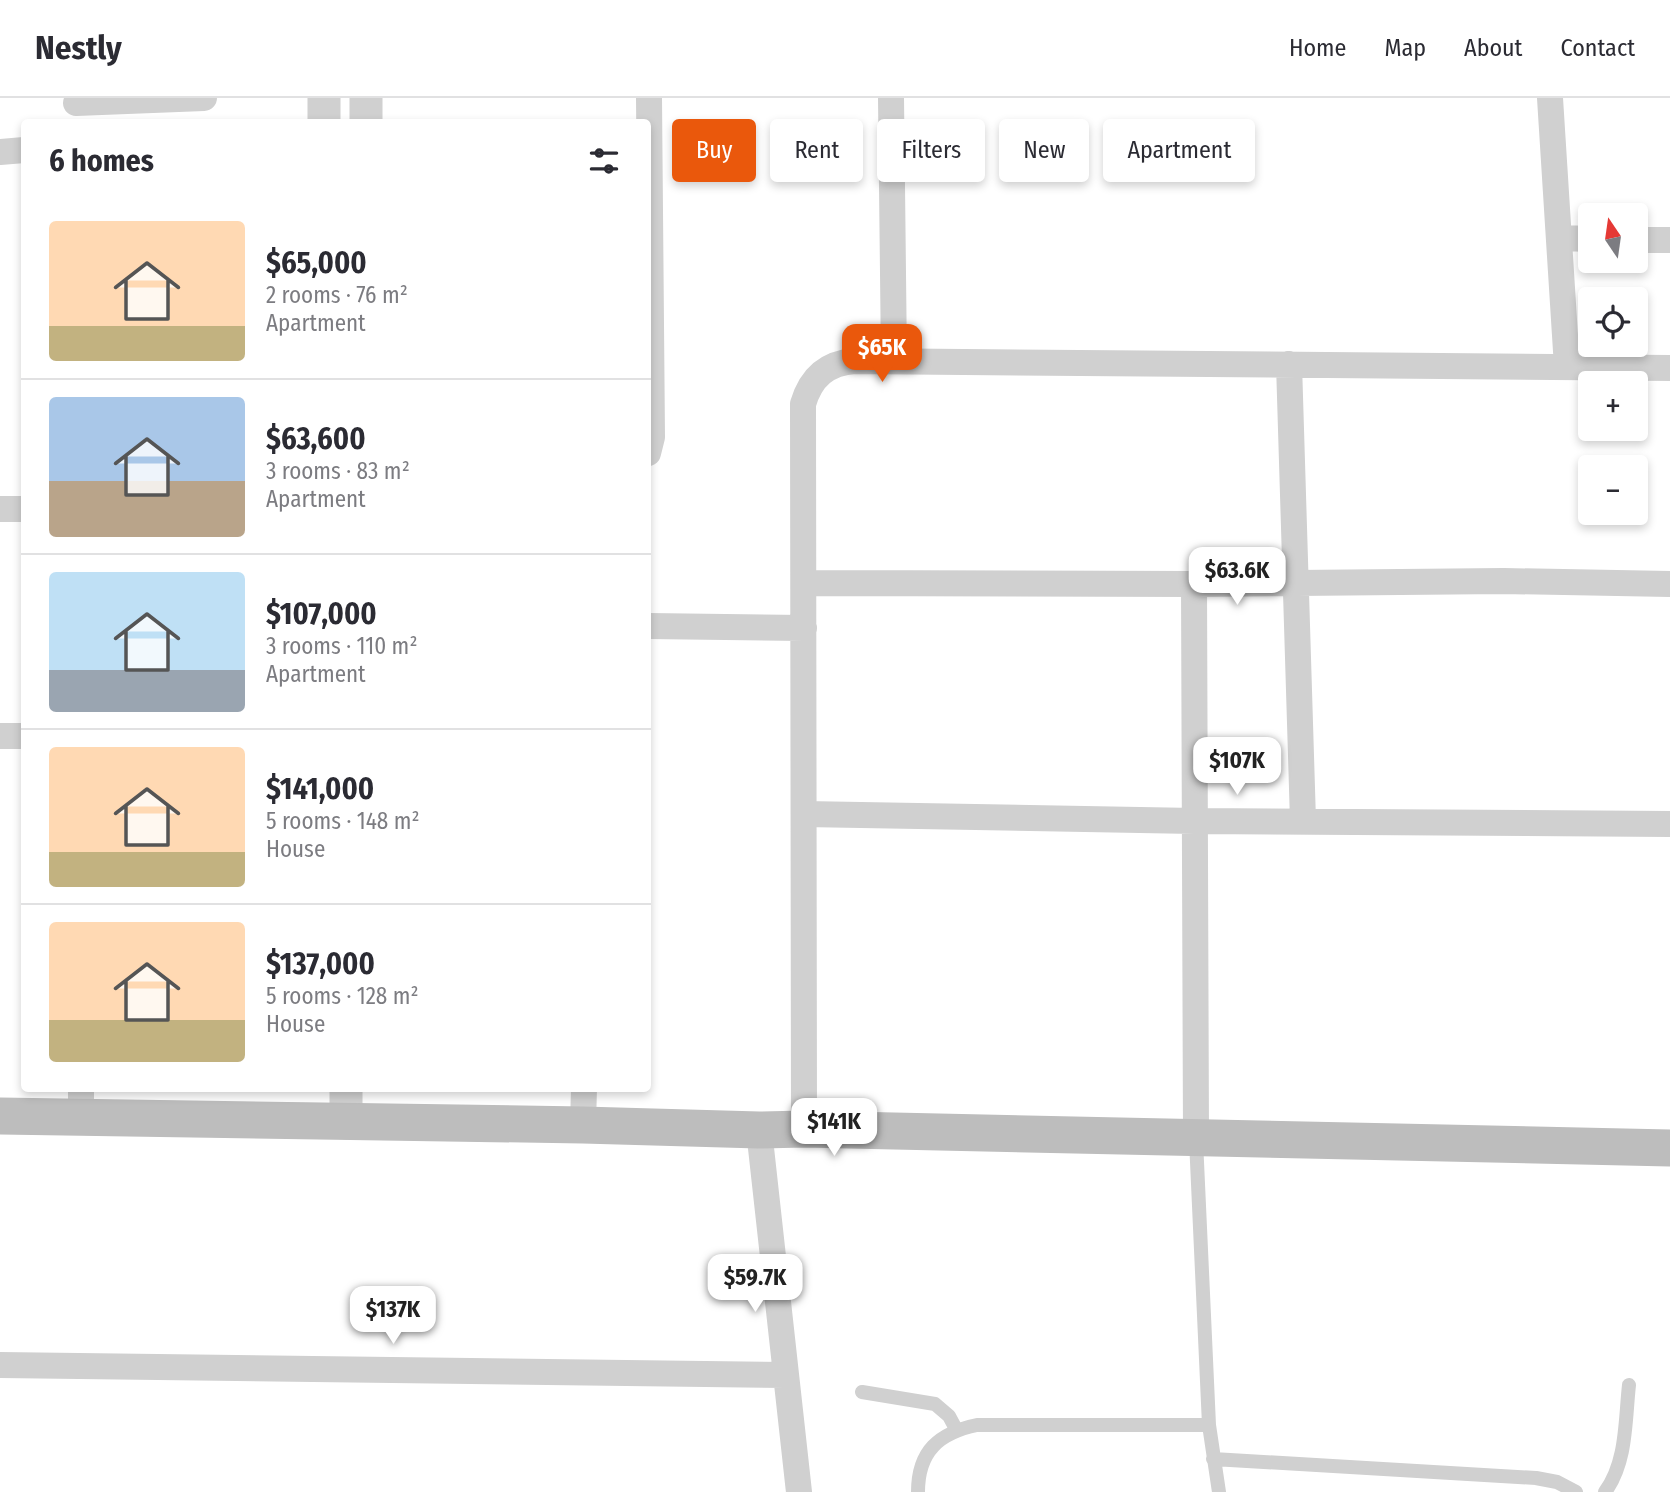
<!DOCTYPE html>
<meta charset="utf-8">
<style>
:root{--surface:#fff;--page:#f7f7f7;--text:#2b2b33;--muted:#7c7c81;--line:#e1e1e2;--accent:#ea580c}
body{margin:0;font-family:"Fira Sans Condensed",sans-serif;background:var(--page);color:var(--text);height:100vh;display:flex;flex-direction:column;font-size:26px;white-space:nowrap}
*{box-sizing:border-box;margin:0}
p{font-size:23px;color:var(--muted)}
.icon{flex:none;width:38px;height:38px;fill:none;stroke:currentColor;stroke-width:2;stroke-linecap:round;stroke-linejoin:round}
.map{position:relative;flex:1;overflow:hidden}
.details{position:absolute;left:21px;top:21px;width:630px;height:973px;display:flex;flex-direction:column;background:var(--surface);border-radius:7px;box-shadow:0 4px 10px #0003}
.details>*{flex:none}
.banner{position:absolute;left:672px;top:21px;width:665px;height:63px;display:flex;gap:14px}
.needle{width:46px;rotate:347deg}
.fabs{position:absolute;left:1578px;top:105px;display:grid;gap:14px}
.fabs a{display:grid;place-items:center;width:70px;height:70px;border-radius:7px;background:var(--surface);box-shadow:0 4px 10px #0003;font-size:35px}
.price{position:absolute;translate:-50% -60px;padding:0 16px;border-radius:14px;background:#fff;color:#222;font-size:23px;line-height:46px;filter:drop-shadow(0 2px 4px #0008)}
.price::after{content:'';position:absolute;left:50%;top:42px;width:21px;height:16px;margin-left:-10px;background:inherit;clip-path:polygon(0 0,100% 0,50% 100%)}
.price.current{background:var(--accent);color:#fff}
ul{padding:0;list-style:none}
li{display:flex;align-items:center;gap:21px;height:175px;padding:0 28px}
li+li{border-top:2px solid var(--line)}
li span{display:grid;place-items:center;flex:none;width:196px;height:140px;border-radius:7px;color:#555}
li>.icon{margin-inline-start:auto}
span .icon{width:84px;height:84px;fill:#fffc;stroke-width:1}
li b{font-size:30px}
h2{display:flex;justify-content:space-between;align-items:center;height:84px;padding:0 28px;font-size:30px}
.tag{padding:0 24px;border-radius:7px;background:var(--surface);box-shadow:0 4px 10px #0003;font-size:24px;line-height:63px}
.tag.current{background:var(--accent);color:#fff}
header{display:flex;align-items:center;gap:42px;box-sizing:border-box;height:98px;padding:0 35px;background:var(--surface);border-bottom:2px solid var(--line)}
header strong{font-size:33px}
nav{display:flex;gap:38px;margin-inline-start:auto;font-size:24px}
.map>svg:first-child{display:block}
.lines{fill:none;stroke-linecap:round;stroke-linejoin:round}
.service{stroke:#d0d0d0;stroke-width:14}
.minor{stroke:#d0d0d0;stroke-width:26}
.tertiary{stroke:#d0d0d0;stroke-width:33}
.secondary{stroke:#bdbdbd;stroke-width:37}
</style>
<header>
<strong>Nestly</strong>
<nav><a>Home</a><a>Map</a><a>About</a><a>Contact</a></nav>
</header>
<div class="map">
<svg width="1670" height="1394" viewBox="0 0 1670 1394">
<rect width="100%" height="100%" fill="#fff"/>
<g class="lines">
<path class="service" d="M1196,1042L1209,1327L1219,1394
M862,1294L935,1306L949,1318L956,1331
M1213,1361L1536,1380L1557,1384L1576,1394
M918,1394C918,1353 939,1335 977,1327H1209
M1605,1394C1627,1364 1625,1323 1629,1287"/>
<path class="minor" d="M891,0L894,263
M1550,0L1567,269
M76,5L204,0
M0,54L24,52
M1560,140L1591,141
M1636,142H1670
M1289,266L1303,723
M648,355L652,339L649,0
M0,411H24
M804,485L1194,486L1504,483L1670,486
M1194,486L1196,1040
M648,528L804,530
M0,638H24
M804,716L1195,723L1670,726
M81,1020V990
M583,1027L584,990
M804,1031L803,306C811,279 827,265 855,263L1670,270
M759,1032L799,1394
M0,1267L786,1277"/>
<path class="tertiary" d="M366,0V24
M324,24V0
M346,990V1025"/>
<path class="secondary" d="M0,1018L583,1027L759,1032L804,1031L1670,1050"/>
</g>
</svg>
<div class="fabs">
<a><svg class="needle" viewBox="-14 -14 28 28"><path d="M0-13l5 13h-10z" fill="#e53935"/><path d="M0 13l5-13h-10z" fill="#7c7c81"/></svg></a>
<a><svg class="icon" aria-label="locate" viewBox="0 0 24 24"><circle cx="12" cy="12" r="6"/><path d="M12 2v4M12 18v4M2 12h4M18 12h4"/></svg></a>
<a>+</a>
<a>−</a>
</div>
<b class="price current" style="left:882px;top:286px">$65K</b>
<b class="price" style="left:1237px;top:509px">$63.6K</b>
<b class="price" style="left:1237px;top:699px">$107K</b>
<b class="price" style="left:834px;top:1060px">$141K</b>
<b class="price" style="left:755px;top:1216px">$59.7K</b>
<b class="price" style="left:393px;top:1248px">$137K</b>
<div class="banner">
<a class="tag current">Buy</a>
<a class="tag">Rent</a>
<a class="tag">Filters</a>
<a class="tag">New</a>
<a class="tag">Apartment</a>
</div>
<section class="details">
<h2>6 homes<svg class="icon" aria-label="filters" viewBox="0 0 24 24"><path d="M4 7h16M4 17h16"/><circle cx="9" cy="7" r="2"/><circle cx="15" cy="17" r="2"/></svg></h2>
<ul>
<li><span style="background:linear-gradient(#ffd9b3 75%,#c2b280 0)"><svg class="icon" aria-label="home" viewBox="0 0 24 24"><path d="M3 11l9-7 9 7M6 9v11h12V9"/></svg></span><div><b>$65,000</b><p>2 rooms · 76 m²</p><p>Apartment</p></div></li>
<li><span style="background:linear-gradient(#a9c7e8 60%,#b9a48a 0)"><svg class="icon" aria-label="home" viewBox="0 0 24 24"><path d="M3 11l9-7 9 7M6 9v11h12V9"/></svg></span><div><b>$63,600</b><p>3 rooms · 83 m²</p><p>Apartment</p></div></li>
<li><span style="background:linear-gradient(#bfe0f5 70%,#9aa5b1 0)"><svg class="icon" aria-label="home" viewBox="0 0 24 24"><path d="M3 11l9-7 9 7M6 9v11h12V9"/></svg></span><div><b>$107,000</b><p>3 rooms · 110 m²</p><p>Apartment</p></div></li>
<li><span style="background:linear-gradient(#ffd9b3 75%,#c2b280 0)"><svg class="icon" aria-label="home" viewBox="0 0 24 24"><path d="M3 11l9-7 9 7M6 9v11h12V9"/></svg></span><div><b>$141,000</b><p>5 rooms · 148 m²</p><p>House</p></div></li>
<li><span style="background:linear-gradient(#ffd9b3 70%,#c2b280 0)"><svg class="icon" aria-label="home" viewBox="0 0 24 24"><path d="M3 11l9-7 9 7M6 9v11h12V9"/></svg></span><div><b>$137,000</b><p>5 rooms · 128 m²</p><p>House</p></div></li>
</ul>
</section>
</div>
